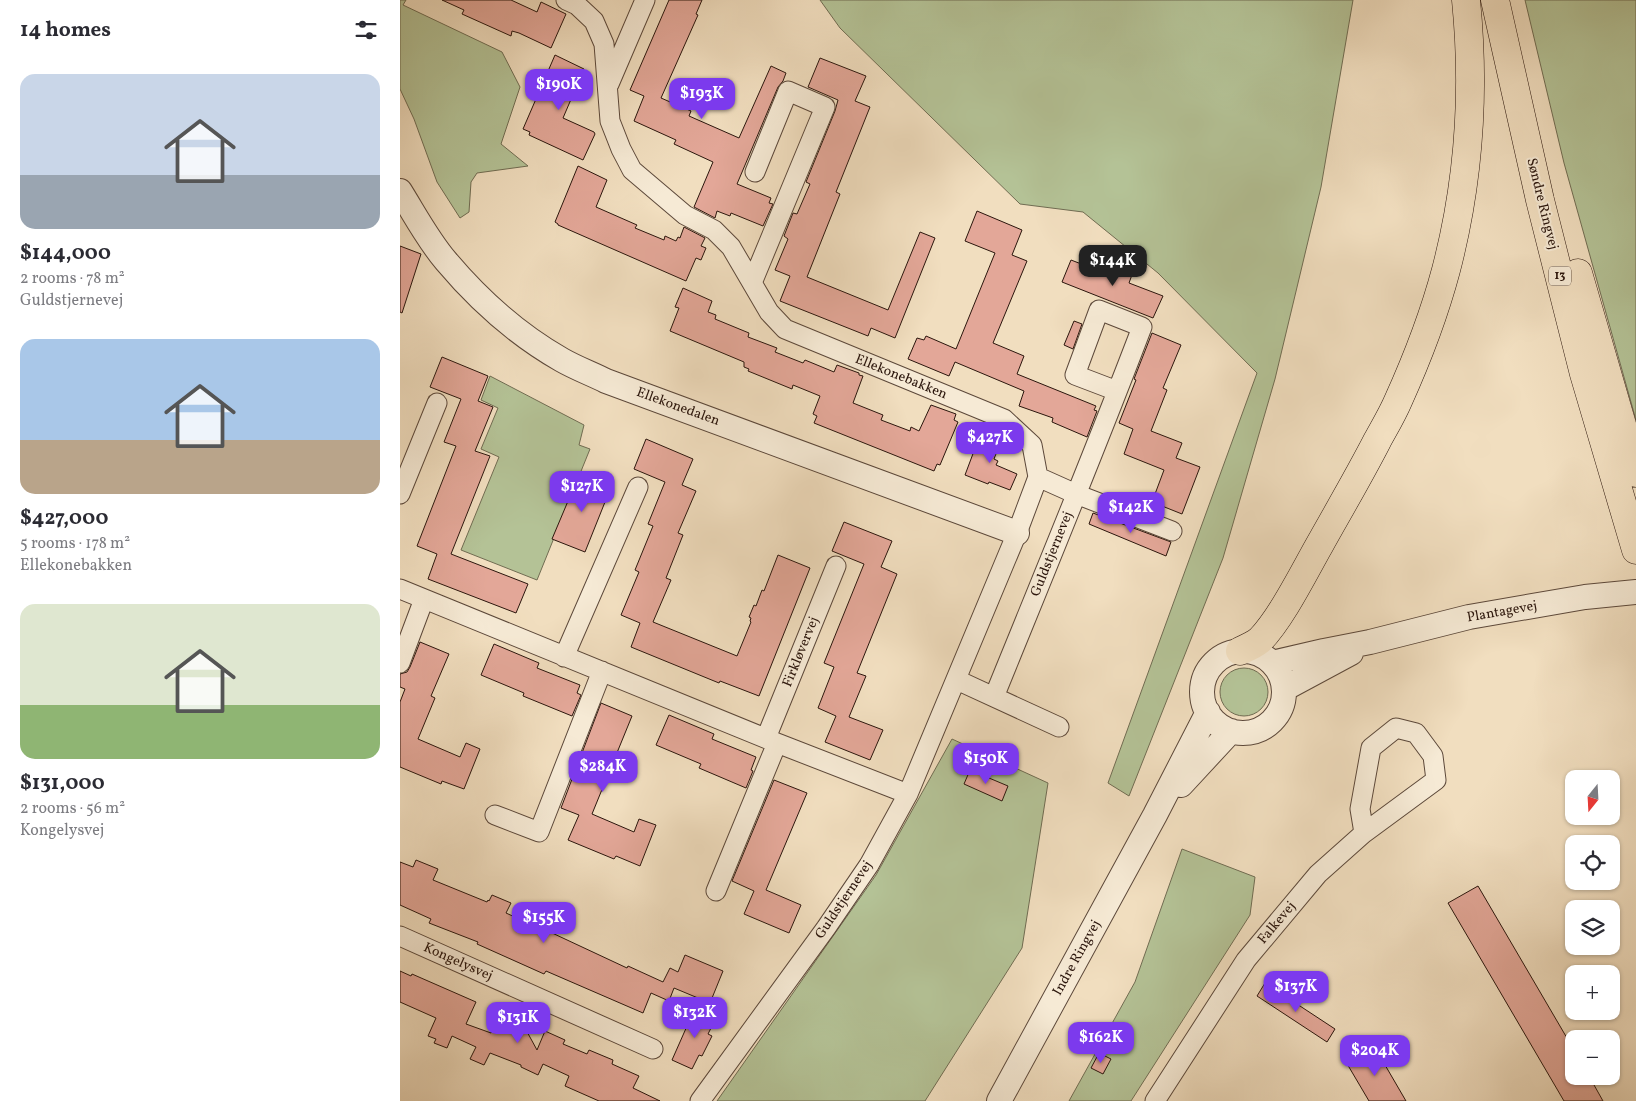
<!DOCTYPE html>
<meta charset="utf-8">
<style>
:root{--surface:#fff;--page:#f7f7f7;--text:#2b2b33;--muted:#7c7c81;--accent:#7c3aed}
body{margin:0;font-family:Vollkorn,serif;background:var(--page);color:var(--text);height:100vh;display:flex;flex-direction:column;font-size:19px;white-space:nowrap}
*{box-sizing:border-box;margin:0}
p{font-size:16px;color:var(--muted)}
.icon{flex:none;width:28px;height:28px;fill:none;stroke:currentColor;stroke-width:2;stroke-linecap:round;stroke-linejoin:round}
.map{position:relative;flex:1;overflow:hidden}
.details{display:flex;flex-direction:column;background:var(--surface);width:400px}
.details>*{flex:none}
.needle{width:32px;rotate:198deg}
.buttons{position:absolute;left:1165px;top:770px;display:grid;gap:10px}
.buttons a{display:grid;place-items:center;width:55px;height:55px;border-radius:10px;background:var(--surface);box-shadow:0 1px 4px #0004;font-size:25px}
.price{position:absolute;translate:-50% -42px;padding:0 11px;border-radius:10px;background:var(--accent);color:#fff;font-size:16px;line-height:32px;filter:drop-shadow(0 1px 2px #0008)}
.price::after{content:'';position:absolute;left:50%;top:30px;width:15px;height:11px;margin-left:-8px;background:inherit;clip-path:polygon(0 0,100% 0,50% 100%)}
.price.on{background:#222;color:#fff}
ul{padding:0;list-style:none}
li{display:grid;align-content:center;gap:10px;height:265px;padding:0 20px}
li span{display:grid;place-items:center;height:155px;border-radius:15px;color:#555}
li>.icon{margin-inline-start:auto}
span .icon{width:90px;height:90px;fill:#fffc;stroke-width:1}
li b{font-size:21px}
h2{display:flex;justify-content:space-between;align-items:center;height:60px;padding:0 20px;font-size:21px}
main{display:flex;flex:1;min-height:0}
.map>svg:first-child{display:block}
.green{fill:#b4c296;stroke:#706c52}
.building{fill:#e3a798;stroke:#2b160d}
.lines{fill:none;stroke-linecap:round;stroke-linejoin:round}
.minor-casing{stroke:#5c483a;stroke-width:21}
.tertiary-casing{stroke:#5c483a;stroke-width:26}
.primary-casing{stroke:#2b160d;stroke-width:29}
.minor{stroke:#f6ead5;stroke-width:19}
.tertiary{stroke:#f6ead5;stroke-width:24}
.primary{stroke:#f1debf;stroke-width:28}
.labels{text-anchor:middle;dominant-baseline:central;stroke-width:4;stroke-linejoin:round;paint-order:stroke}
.shield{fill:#f6ead5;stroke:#685649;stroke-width:1}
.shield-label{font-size:12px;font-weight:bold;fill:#2b160d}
.street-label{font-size:14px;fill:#2b160d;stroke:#f6ead5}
</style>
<main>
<section class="details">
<h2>14 homes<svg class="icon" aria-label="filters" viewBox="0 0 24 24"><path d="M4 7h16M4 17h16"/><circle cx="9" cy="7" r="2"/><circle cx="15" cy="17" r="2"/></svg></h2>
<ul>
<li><span style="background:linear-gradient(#c9d6e8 65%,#9aa5b1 0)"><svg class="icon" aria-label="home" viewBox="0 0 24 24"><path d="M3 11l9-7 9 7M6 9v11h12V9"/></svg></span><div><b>$144,000</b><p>2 rooms · 78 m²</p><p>Guldstjernevej</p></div></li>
<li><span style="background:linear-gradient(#a9c7e8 65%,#b9a48a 0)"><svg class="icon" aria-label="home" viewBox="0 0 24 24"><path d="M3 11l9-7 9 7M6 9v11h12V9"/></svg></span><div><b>$427,000</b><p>5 rooms · 178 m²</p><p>Ellekonebakken</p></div></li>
<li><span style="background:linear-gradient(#dfe7d0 65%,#8fb573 0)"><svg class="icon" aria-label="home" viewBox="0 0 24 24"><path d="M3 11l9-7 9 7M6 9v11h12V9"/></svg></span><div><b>$131,000</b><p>2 rooms · 56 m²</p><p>Kongelysvej</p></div></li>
</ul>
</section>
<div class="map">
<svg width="1236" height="1101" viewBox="0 0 1236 1101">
<rect width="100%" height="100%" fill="#f1debf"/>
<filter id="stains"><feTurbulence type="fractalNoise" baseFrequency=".004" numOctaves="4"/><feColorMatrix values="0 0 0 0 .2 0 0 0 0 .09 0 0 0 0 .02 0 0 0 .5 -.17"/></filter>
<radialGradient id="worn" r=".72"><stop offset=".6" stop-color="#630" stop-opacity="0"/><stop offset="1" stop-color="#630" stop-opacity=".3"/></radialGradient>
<path class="green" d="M0,0H6L3,5L102,52L120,87L101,144L128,166L77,173L71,182L69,212L60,218L37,182L14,119L0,89Z
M420,0H953L921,187L875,379L823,558L729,796L708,783L857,373L758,273L683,212L620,204L440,28Z
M1125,0H1236V420L1164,163Z
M90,376L184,425L179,445L190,449L137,580L61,550L99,457L81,449L98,408L81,400Z
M820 692a24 24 0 1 1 48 0a24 24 0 1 1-48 0Z
M552,739L648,783L622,948L525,1101H317L476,875Z
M782,849L855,877L850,915L731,1101H669L735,982Z"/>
<path class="building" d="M42,0H111L137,12L141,2L166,14L151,48L119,33L112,31L111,36L62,14L64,10Z
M269,0H302L296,14L298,15L261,98L291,111L289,116L339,138L371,66L386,73L383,81L378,87L337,184L371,198L369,203L373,204L363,226L331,213L330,216L317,211L315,218L294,207L313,162L274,144L276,140L234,121L244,96L230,90Z
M155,55L184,69L163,118L194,132L195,134L183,160L129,135L130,132L123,129Z
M420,58L466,76L455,101L470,107L436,192L440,194L407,277L488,310L520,232L535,238L495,338L471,328L468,336L380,301L390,276L375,270L388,239L384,236L393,213L397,214L410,184L406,182L435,111L438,100L408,87Z
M178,166L207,180L196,207L237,225L235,228L264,240L265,236L276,241L278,237L280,238L284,227L305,238L301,246L306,248L301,260L296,258L286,281L158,225V224L155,222Z
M577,211L622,230L612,255L627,261L593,343L624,356L617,374L696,406L694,410L697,411L687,437L652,422L653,418L619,406L624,391L555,362L549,376L508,359L517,338L524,340L526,336L556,349L595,253L565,241Z
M0,246L21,254L2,313L0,312Z
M671,260L697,270L702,260L733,272L729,283L763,296L753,318L662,282Z
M283,288L312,301L308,312L316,315L315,319L349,333L348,337L377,348L375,352L403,363L405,360L434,372L437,365L459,373V375L463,376L453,403L483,415L481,420L510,431L511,427L519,431L531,405L556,414L554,420L558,422L540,465L537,464L534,471L414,423L417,416L413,414L420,396L393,385L392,389L348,371L349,369L344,367V362L270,331L279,308L275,307Z
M674,321L682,324L673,349L664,345Z
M752,333L781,345L763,388L767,390L751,431L782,443L776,458L800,467L782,514L752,502L764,470L724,454L733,429L719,423L736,380L734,379Z
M42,357L88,376L78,401L93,407L75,451L90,456L51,554L128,584L116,613L28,579L37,554L17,546L56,446L44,442L61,399L30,387Z
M586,431L602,438L594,459L598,461L596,465L617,474L610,490L589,482L588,484L565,475L574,451L577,452Z
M246,439L293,459L282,485L296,491L278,533L283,535L266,578L271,580L253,622L337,656L351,622L350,621L351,618L349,617L354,605L356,606L362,590L364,591L378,555L410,568L359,696L320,681L319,683L231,647L240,623L221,615L239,572L235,570L253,526L248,524L265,482L234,469Z
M179,475L211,487L185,552L152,539Z
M693,513L771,542L766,556L689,524Z
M444,522L492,541L481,567L497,574L457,673L466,676L449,717L483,730L470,760L425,742L436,716L418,708L434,667L424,663L464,564L432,551Z
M20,642L49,654L31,696L35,698L18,739L60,757L66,743L80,749L64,789L42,781L41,784L0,767V702L5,689L0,687V674L7,672L10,667Z
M94,644L139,663L137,668L180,685L177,693L181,695L172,716L123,696L124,693L81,675Z
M201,703L232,716L192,814L234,832L239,819L256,825L240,866L216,856L214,859L168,840L179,815L161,808Z
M269,715L314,734L312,739L356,757L351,770L353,771L346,788L299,768L301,764L256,745Z
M570,770L608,786L602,801L564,784Z
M374,780L407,793L366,890L401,905L389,933L344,914L354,891L332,881Z
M16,860L38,869L33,880L87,902L88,900L89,901L92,895L111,903L106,913L130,924L132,920L151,928L150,932L227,968L228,966L263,982L270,968L278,972L285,955L323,971L310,1003L274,988L269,1001L251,993L243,1013L146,971L144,974L77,944L78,942L29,923L31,919L0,905V862L13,867Z
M1078,886L1174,1050V1076H1189L1203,1101H1164L1048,903Z
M0,971L11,976L12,974L76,1002L66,1024L91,1033L100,1012L120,1020L118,1025L125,1028L137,1050L145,1031L165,1040L163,1044L187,1054L189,1050L213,1060L212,1064L239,1076L233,1088L260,1101H199L165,1086L169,1076L143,1064L138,1075L121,1067V1065L90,1053L84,1065L70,1059L76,1047L52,1036L47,1048L34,1043L36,1039L28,1036L36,1018L0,1002Z
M865,983L935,1029L927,1042L857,996Z
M295,1008L316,1018L308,1034L312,1036L302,1056L299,1055L292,1069L272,1060Z
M974,1046L1006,1101H969L946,1062Z
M699,1053L711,1059L703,1074L691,1068Z"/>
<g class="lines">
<defs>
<path id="minor" d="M166,0L177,5L194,21L204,44L210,121L221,149L232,170L285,215L314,230L331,247L369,312L385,329L604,419L632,445L638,477L617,533L508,794L469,865L426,928L300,1101
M209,84L245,0
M352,283L425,107L388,91L355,172
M638,477L676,494L772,531
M0,494L37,403
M0,589L377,743L508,794
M164,657L238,487
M0,663L24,599
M557,680L659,727
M594,697C644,574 695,451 742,327L699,310L675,375L717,391
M366,738L436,566
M95,815L139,832L202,671
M316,891L377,743
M0,936L253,1049
M755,1101L846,960L918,874L964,833L1036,780L1033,756L1016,733L996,728L971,748L960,809L964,833"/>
<path id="tertiary" d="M0,191C15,215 28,240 46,261C78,299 118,335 162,360C176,368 192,374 206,381L617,533
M802 692a41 41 0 1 1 82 0a41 41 0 1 1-82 0Z
M872,663L924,651L970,642L1069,617L1185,597L1236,592
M884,689L951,653
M781,785L831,731
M599,1101L755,815L808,712"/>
<path id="primary" d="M1095,0L1140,200L1184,374L1236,550
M1178,273L1236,473
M840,651C847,648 854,645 860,640C882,617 904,572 920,544C939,510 959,476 977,441C984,428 992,415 998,401C1017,359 1034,315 1046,270C1069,182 1075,90 1066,0"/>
</defs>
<use href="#minor" class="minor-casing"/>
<use href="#tertiary" class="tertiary-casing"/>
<use href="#primary" class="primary-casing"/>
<use href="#minor" class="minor"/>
<use href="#tertiary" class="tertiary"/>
<use href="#primary" class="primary"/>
</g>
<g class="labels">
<rect class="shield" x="1149" y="266.5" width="22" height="19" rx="4"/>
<g class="shield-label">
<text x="1160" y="276">13</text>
</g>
<g class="street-label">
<text transform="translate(1142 204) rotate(76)">Søndre Ringvej</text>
<text transform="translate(501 377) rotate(22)">Ellekonebakken</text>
<text transform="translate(278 407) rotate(20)">Ellekonedalen</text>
<text transform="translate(652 554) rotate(-68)">Guldstjernevej</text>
<text transform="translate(1102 612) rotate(-10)">Plantagevej</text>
<text transform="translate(401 652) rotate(-68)">Firkløvervej</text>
<text transform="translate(444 900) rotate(-56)">Guldstjernevej</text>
<text transform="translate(877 923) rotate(-50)">Falkevej</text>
<text transform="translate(677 958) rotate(-61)">Indre Ringvej</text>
<text transform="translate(58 962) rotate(24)">Kongelysvej</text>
</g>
</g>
<rect width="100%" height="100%" filter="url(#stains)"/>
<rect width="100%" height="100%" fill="url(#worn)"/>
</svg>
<div class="buttons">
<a><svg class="needle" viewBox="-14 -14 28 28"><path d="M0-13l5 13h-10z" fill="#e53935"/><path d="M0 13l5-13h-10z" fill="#7c7c81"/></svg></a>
<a><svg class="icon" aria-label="locate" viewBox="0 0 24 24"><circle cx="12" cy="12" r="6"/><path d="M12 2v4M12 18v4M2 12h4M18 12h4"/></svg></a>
<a><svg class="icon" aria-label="layers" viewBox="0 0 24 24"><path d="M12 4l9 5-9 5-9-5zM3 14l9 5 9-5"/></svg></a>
<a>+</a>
<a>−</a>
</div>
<b class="price" style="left:159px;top:111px">$190K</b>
<b class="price" style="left:302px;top:120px">$193K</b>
<b class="price on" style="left:713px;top:287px">$144K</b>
<b class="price" style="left:590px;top:464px">$427K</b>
<b class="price" style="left:182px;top:513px">$127K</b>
<b class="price" style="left:731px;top:534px">$142K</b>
<b class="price" style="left:586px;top:785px">$150K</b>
<b class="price" style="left:203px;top:793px">$284K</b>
<b class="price" style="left:144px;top:944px">$155K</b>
<b class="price" style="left:896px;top:1013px">$137K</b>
<b class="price" style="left:295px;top:1039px">$132K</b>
<b class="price" style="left:118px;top:1044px">$131K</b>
<b class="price" style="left:701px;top:1064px">$162K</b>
<b class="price" style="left:975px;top:1077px">$204K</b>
</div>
</main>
